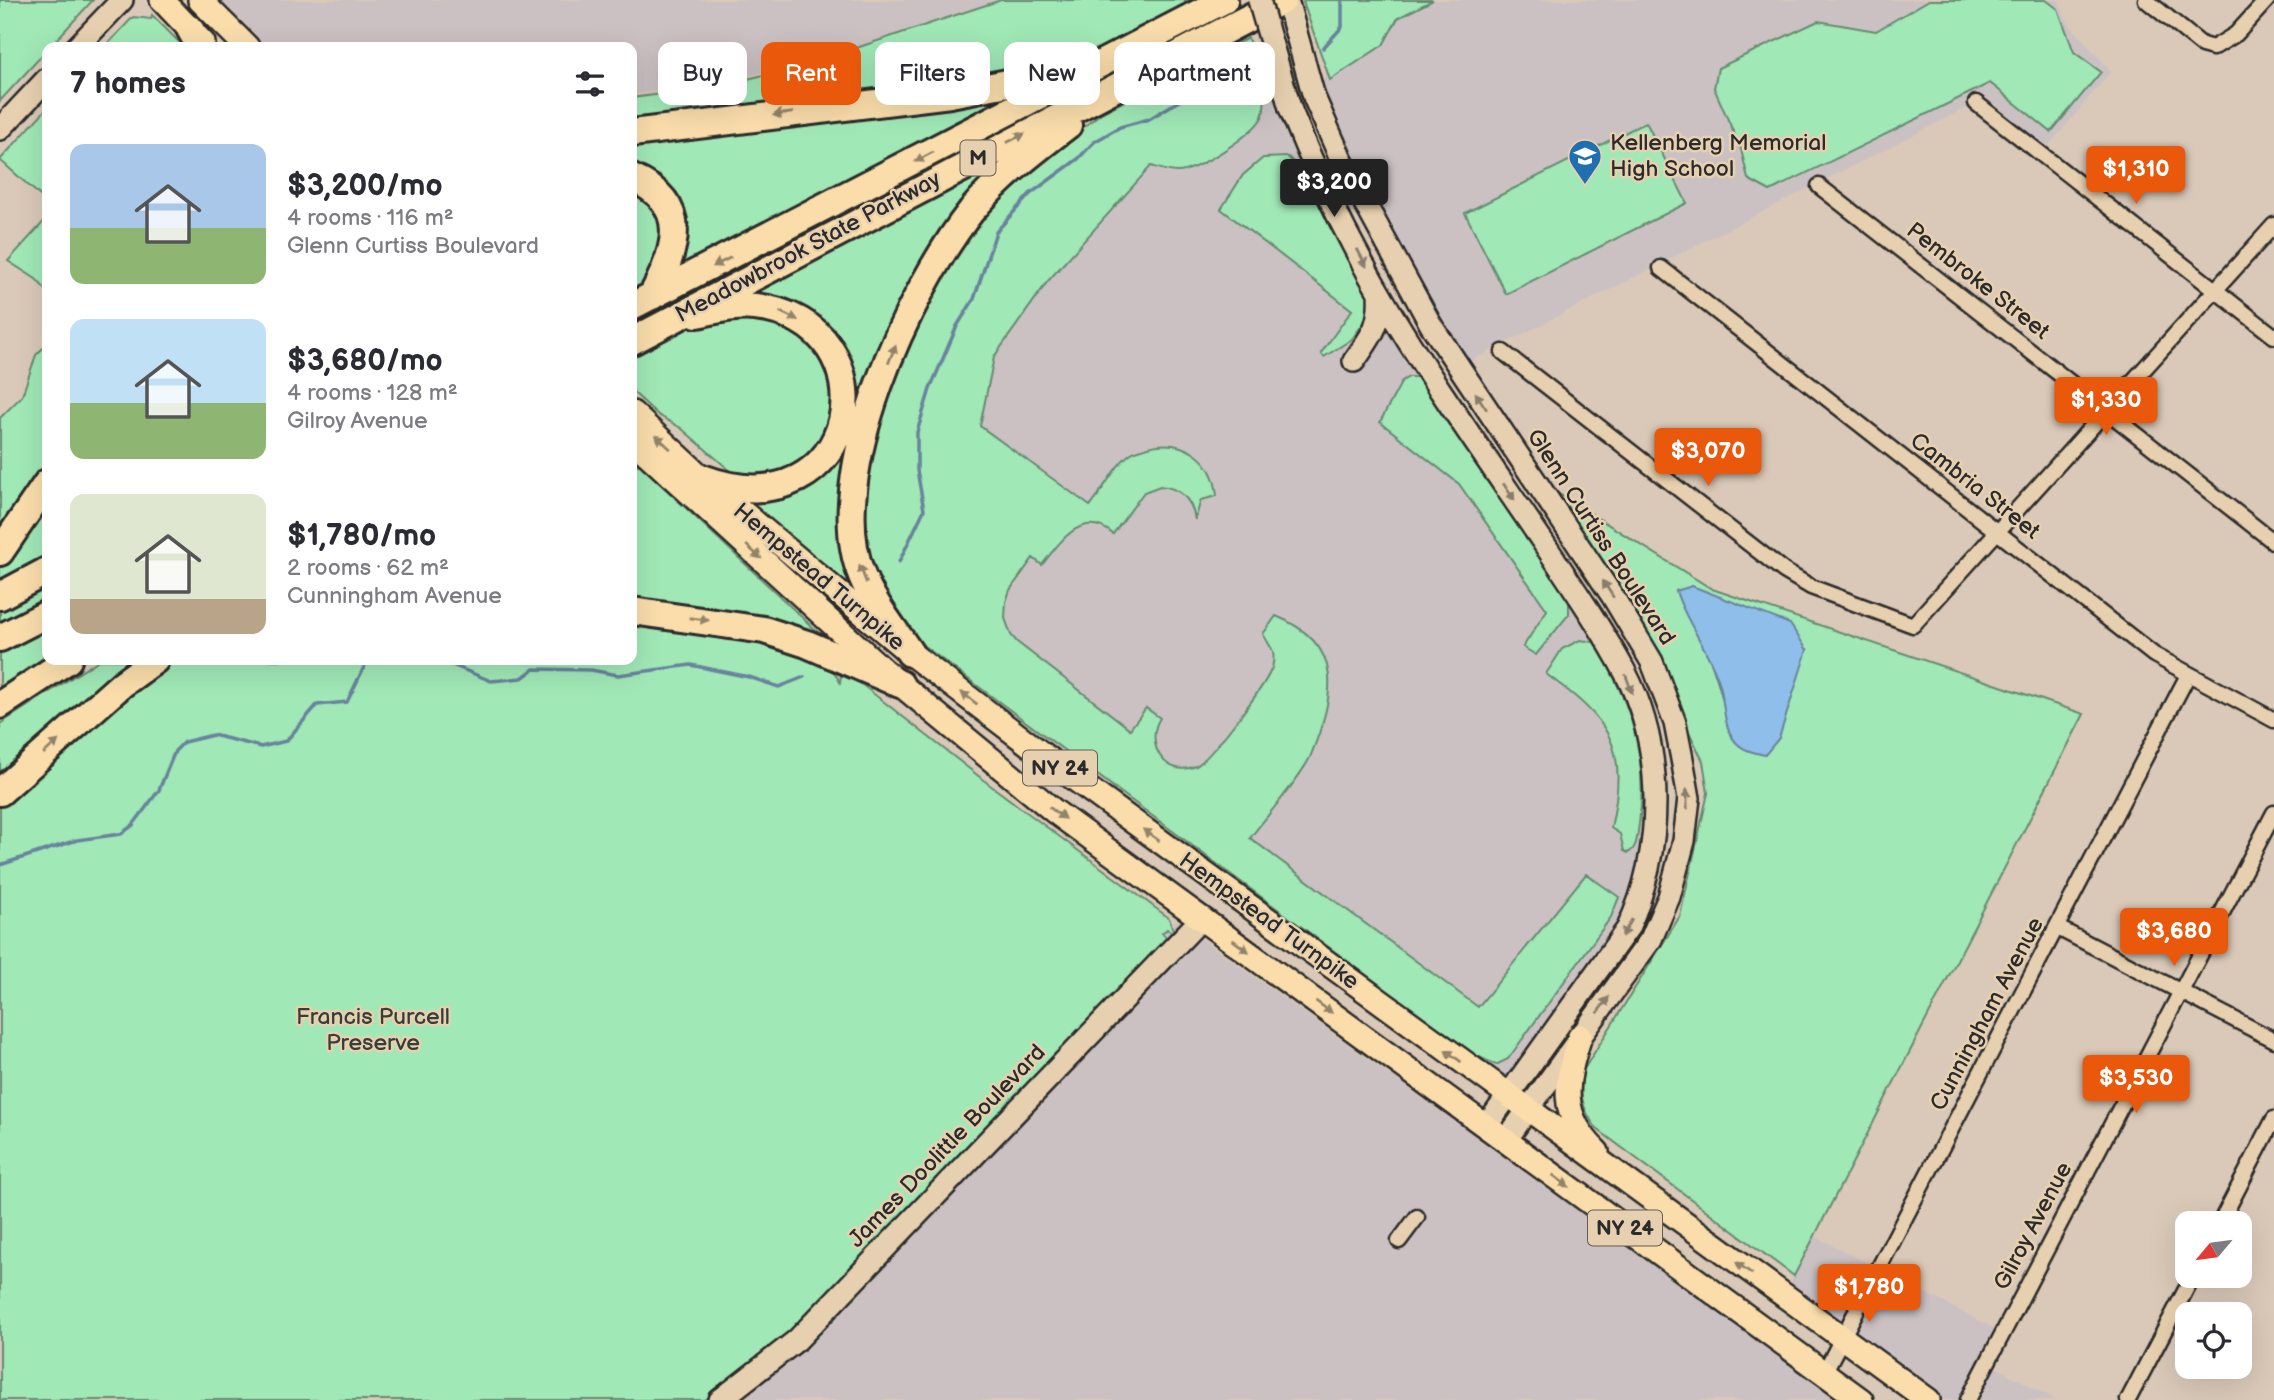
<!DOCTYPE html>
<meta charset="utf-8">
<style>
:root{--surface:#fff;--page:#f2f2f3;--text:#2b2b33;--muted:#7c7c81;--accent:#ea580c}
body{margin:0;font-family:"Balsamiq Sans",sans-serif;background:var(--page);color:var(--text);height:100vh;display:flex;flex-direction:column;font-size:26px;white-space:nowrap}
*{box-sizing:border-box;margin:0}
p{font-size:23px;color:var(--muted)}
.icon{flex:none;width:38px;height:38px;fill:none;stroke:currentColor;stroke-width:2;stroke-linecap:round;stroke-linejoin:round}
.map{position:relative;flex:1;overflow:hidden}
.panel{position:absolute;left:42px;top:42px;width:595px;height:623px;display:flex;flex-direction:column;background:var(--surface);border-radius:14px;box-shadow:0 7px 28px #0002}
.panel>*{flex:none}
.banner{position:absolute;left:658px;top:42px;width:665px;height:63px;display:flex;gap:14px}
.needle{width:46px;rotate:241deg}
.buttons{position:absolute;left:2175px;top:1211px;display:grid;gap:14px}
.buttons a{display:grid;place-items:center;width:77px;height:77px;border-radius:14px;background:var(--surface);box-shadow:0 7px 28px #0002;font-size:35px}
.price{position:absolute;translate:-50% -60px;padding:0 16px;border-radius:7px;background:var(--accent);color:#fff;font-size:23px;line-height:46px;filter:drop-shadow(0 2px 4px #0008)}
.price::after{content:'';position:absolute;left:50%;top:42px;width:21px;height:16px;margin-left:-10px;background:inherit;clip-path:polygon(0 0,100% 0,50% 100%)}
.price.current{background:#222;color:#fff}
ul{padding:0;list-style:none}
li{display:flex;align-items:center;gap:21px;height:175px;padding:0 28px}
li span{display:grid;place-items:center;flex:none;width:196px;height:140px;border-radius:14px;color:#555}
li>.icon{margin-inline-start:auto}
span .icon{width:84px;height:84px;fill:#fffc;stroke-width:1}
li b{font-size:30px}
h2{display:flex;justify-content:space-between;align-items:center;height:84px;padding:0 28px;font-size:30px}
.chip{padding:0 24px;border-radius:14px;background:var(--surface);box-shadow:0 7px 28px #0002;font-size:24px;line-height:63px}
.chip.current{background:var(--accent);color:#fff}
.map>svg:first-child{display:block}
.built{fill:#cbc1c3}
.green{fill:#a0e8b6;stroke:#668a70;stroke-width:2;fill-rule:evenodd}
.water{fill:#8fbeea;stroke:#67839e;stroke-width:2}
.lines{fill:none;stroke-linecap:round;stroke-linejoin:round}
.stream{stroke:#67839e;stroke-width:3.5}
.street-casing{stroke:#2b2b2b;stroke-width:19}
.secondary-casing{stroke:#2b2b2b;stroke-width:26}
.primary-casing{stroke:#2b2b2b;stroke-width:28}
.highway-casing{stroke:#2b2b2b;stroke-width:32}
.street{stroke:#e7d0af;stroke-width:14}
.secondary{stroke:#e7d0af;stroke-width:21}
.primary{stroke:#faddab;stroke-width:23}
.highway{stroke:#faddab;stroke-width:26}
.secondary-bridge-casing{stroke:#2b2b2b;stroke-width:26;stroke-linecap:butt}
.secondary-bridge{stroke:#e7d0af;stroke-width:21}
.oneway{fill:#92846b}
.oneway2{fill:#897e6d}
.labels{text-anchor:middle;dominant-baseline:central;stroke-width:5;stroke-linejoin:round;paint-order:stroke}
.shield{fill:#e7d0af;stroke:#635c53;stroke-width:2}
.shield-label{font-size:21px;font-weight:bold;fill:#2b2b2b}
.poi-label{font-size:23px;fill:#2b2b2b;stroke:#e7d0af;text-anchor:start}
.street-label{font-size:23px;fill:#2b2b2b;stroke:#e7d0af}
.park-label{font-size:23px;fill:#373e39;stroke:#e7d0af}
</style>
<div class="map">
<svg width="2274" height="1400" viewBox="0 0 2274 1400">
<rect width="100%" height="100%" fill="#dac9b8"/>
<filter id="ink" filterUnits="userSpaceOnUse"><feTurbulence type="fractalNoise" baseFrequency=".0143" numOctaves="2"/><feDisplacementMap in="SourceGraphic" scale="14" xChannelSelector="R" yChannelSelector="G"/><feConvolveMatrix kernelMatrix="1 2 1 2 8 2 1 2 1" color-interpolation-filters="sRGB"/></filter>
<g filter="url(#ink)">
<path class="built" d="M219,0H1001L807,65L632,95V47H264Z
M1431,0H2058L2068,23L2111,71L2042,154L1976,103L1458,367L1316,95L1338,47Z
M1280,83L1305,153L1622,672L1649,769L1641,892L1504,1098L927,661L890,619L980,427L994,357L1048,281L1151,165L1179,173L1208,161L1253,129L1262,116L1264,91Z
M1176,920L1840,1400H689L764,1346Z
M1813,1235L2003,1333L1988,1363L2057,1400H1928L1784,1296Z"/>
<path class="green" d="M0,0H93L0,101Z
M1001,0H1202L1083,57L1037,71L632,129V98L715,87L805,65Z
M1308,0H1433L1398,18L1383,45L1330,80L1303,2Z
M1929,0H2046L2058,9L2074,52L2101,72L2051,132L1990,83L1770,191L1748,179L1741,149L1714,88L1718,68L1818,21L1876,31Z
M152,15L184,47H105L133,17L151,19Z
M1248,38C1254,60 1271,93 1262,117C1256,133 1194,173 1177,172C1169,172 1159,168 1151,166L1048,281L994,357L980,426L1090,506C1103,491 1114,466 1130,454C1133,451 1140,450 1145,448C1182,436 1214,458 1217,496L1201,500L1195,520C1192,499 1181,488 1160,486L1144,492L1113,534C1082,508 1060,542 1042,565L1033,558L1010,590L1006,602L1005,618L1011,635L1017,642L1130,729L1146,708L1160,718C1144,743 1165,779 1196,766C1209,760 1263,688 1270,672C1274,665 1274,658 1273,651L1263,634L1276,616C1347,645 1334,697 1311,755C1303,775 1265,818 1250,838L1478,1007L1586,874L1619,897L1611,917L1508,1059L1496,1065L1471,1053L920,643L874,575L856,515L901,342L963,238L1004,191L1101,113Z
M1019,94L672,276L681,241L632,173V140Z
M47,108V202L0,160Z
M1646,122L1687,203L1506,294L1465,213Z
M1011,155L981,191L857,433L856,580L840,583L743,499L829,462L844,365L747,296L792,267Z
M1288,157L1303,173L1375,307L1352,339L1324,357L1321,353L1352,310L1221,209L1243,175L1263,158Z
M632,186L647,192L669,241L645,283L632,290Z
M47,218V291L36,279L8,261Z
M705,319L786,320L832,366L835,431L781,480L734,474L681,428L658,415L632,391V356Z
M47,344V466L0,538V418L22,396L36,355Z
M1409,377H1426L1569,597V614L1536,655L1523,647L1547,610L1459,484L1380,422L1402,381Z
M632,465H640L825,639L632,606Z
M1535,479L1712,589L2084,714L1794,1276L1597,1129C1582,1110 1578,1092 1584,1069L1680,916L1708,793L1703,761L1661,673ZM1677,591L1807,649L1730,734C1724,704 1718,677 1706,649C1697,628 1682,614 1677,591Z
M47,496V563L0,588V562Z
M47,581V602L0,627V605Z
M632,618L758,634L828,661L840,682L842,669L990,785L1169,918L1174,933L1167,929L1162,933L1170,941L778,1344L705,1400H0V802L169,660H632Z
M47,627V656L0,688V650Z
M1580,640L1594,642C1630,699 1649,757 1639,824C1637,835 1638,848 1628,853L1624,851L1620,834L1611,828C1629,746 1611,721 1546,674L1562,649Z
M99,660H140L0,778V724Z"/>
<path class="water" d="M1692,586L1790,624L1807,650L1779,738L1765,755C1750,752 1737,749 1730,733C1723,719 1724,700 1720,685C1710,651 1687,625 1676,591Z"/>
<g class="lines">
<path class="stream" d="M1323,48L1342,27V0
M899,562L924,510L917,470V432L930,389L957,326L974,299L996,232L1030,194L1078,159L1094,142L1120,127L1149,119L1189,95L1227,80L1250,78
M440,660L491,681L522,678L534,669L591,670L618,675L691,665L749,677L779,687L804,677
M0,865L77,840L121,834L133,825L159,790L175,751L184,742L213,735L261,747L286,741L317,705L347,702L366,663L375,660"/>
<defs>
<path id="street" d="M2146,0L2202,45L2213,48
M2213,48L2236,34L2267,0
M1976,103L2274,336
M1819,186L2274,542
M1661,268L2154,655L2274,720
M1503,352L1784,571L1811,587L1913,625L2274,225
M2058,928L2274,1040
M2220,1223L2274,1119
M1399,1241L1417,1217
M1824,1373L2188,675
M1968,1400L2274,813
M2128,1400L2193,1276"/>
<path id="secondary" d="M1287,0L1314,97L1342,161L1431,325L1613,597L1652,662L1675,723L1682,759L1689,798L1684,841L1669,897L1651,939L1506,1140
M77,47L122,0
M1290,108C1326,200 1375,292 1430,375C1467,431 1505,486 1543,542C1571,584 1601,627 1625,672C1665,749 1664,850 1628,928L1487,1125
M0,129L47,79
M1354,361C1372,335 1381,326 1379,293
M720,1400L797,1340L1202,918"/>
<path id="primary" d="M162,0L203,43
M200,0L247,47
M632,413L702,478L910,653L1072,777L1928,1400
M632,440L883,670L1054,811L1861,1400
M1580,1036C1565,1082 1558,1115 1597,1152"/>
<path id="highway" d="M190,29L200,47
M632,133L950,94L1066,72
M632,178C692,204 677,250 652,296
M632,306L1224,0
M697,314C716,310 735,305 755,307C898,322 862,537 702,478
M632,341L1283,0
M0,552L47,483
M0,596L47,571
M632,611L764,630L807,644L900,684
M0,638L47,614
M910,653C894,629 873,603 862,576C821,478 910,288 972,210C1000,177 1034,151 1068,125
M0,705L68,660
M0,792L122,684L155,660"/>
</defs>
<use href="#street" class="street-casing"/>
<use href="#secondary" class="secondary-casing"/>
<use href="#primary" class="primary-casing"/>
<use href="#highway" class="highway-casing"/>
<use href="#street" class="street"/>
<use href="#secondary" class="secondary"/>
<use href="#primary" class="primary"/>
<use href="#highway" class="highway"/>
<defs>
<path id="secondary-bridge" d="M1259,0L1290,108"/>
</defs>
<use href="#secondary-bridge" class="secondary-bridge-casing"/>
<use href="#secondary-bridge" class="secondary-bridge"/>
</g>
<defs><path id="oneway-solid" d="M-6-.8H1V-3.2L6.5 0L1 3.2V.8H-6Z" transform="scale(1.75)"/></defs>
<g class="oneway">
<use href="#oneway-solid" transform="translate(783 114) rotate(173)"/>
<use href="#oneway-solid" transform="translate(1016 138) rotate(-27)"/>
<use href="#oneway-solid" transform="translate(924 157) rotate(152)"/>
<use href="#oneway-solid" transform="translate(722 262) rotate(153)"/>
<use href="#oneway-solid" transform="translate(789 316) rotate(25)"/>
<use href="#oneway-solid" transform="translate(892 354) rotate(-69)"/>
<use href="#oneway-solid" transform="translate(663 442) rotate(-137)"/>
<use href="#oneway-solid" transform="translate(754 552) rotate(42)"/>
<use href="#oneway-solid" transform="translate(863 574) rotate(-111)"/>
<use href="#oneway-solid" transform="translate(699 619) rotate(8)"/>
<use href="#oneway-solid" transform="translate(969 698) rotate(-143)"/>
<use href="#oneway-solid" transform="translate(51 747) rotate(-42)"/>
<use href="#oneway-solid" transform="translate(1057 813) rotate(37)"/>
<use href="#oneway-solid" transform="translate(1151 835) rotate(-144)"/>
<use href="#oneway-solid" transform="translate(1241 946) rotate(36)"/>
<use href="#oneway-solid" transform="translate(1324 1007) rotate(36)"/>
<use href="#oneway-solid" transform="translate(1453 1056) rotate(-144)"/>
<use href="#oneway-solid" transform="translate(1561 1181) rotate(37)"/>
<use href="#oneway-solid" transform="translate(1744 1268) rotate(-144)"/>
</g>
<g class="oneway2">
<use href="#oneway-solid" transform="translate(1362 258) rotate(62)"/>
<use href="#oneway-solid" transform="translate(1481 401) rotate(-124)"/>
<use href="#oneway-solid" transform="translate(1509 492) rotate(56)"/>
<use href="#oneway-solid" transform="translate(1608 589) rotate(-123)"/>
<use href="#oneway-solid" transform="translate(1629 684) rotate(70)"/>
<use href="#oneway-solid" transform="translate(1687 799) rotate(-91)"/>
<use href="#oneway-solid" transform="translate(1627 928) rotate(120)"/>
<use href="#oneway-solid" transform="translate(1603 1005) rotate(-54)"/>
</g>
</g>
<defs>
<symbol id="school-pin" viewBox="-11 -11 22 30"><path d="M0 17L-7.5 6A9.5 9.5 0 1 1 7.5 6Z" fill="#1f6fb2" stroke="#e7d0af"/><path d="M0-5L7-2L0 1L-7-2ZM-4 1L0 2.5L4 1V4Q0 6-4 4Z" fill="#fff"/></symbol>
</defs>
<g fill-rule="evenodd">
<use href="#school-pin" x="1566" y="137" width="38" height="52"/>
</g>
<g class="labels">
<g class="shield">
<rect x="960.5" y="140.5" width="35" height="35" rx="5"/>
<rect x="1023" y="750.5" width="74" height="35" rx="5"/>
<rect x="1588" y="1210.5" width="74" height="35" rx="5"/>
</g>
<g class="shield-label">
<text x="978" y="158">M</text>
<text x="1060" y="768">NY 24</text>
<text x="1625" y="1228">NY 24</text>
</g>
<g class="poi-label">
<text x="1610" y="143">Kellenberg Memorial<tspan x="1610" dy="26">High School</tspan></text>
</g>
<g class="street-label">
<text transform="translate(808 247) rotate(-28)">Meadowbrook State Parkway</text>
<text transform="translate(1978 281) rotate(38)">Pembroke Street</text>
<text transform="translate(1975 486) rotate(38)">Cambria Street</text>
<text transform="translate(1601 537) rotate(57)">Glenn Curtiss Boulevard</text>
<text transform="translate(819 577) rotate(40)">Hempstead Turnpike</text>
<text transform="translate(1269 921) rotate(36)">Hempstead Turnpike</text>
<text transform="translate(1987 1014) rotate(-62)">Cunningham Avenue</text>
<text transform="translate(947 1146) rotate(-46)">James Doolittle Boulevard</text>
<text transform="translate(2033 1226) rotate(-62)">Gilroy Avenue</text>
</g>
<g class="park-label">
<text x="373" y="1017">Francis Purcell<tspan x="373" dy="26">Preserve</tspan></text>
</g>
</g>
</svg>
<div class="buttons">
<a><svg class="needle" viewBox="-14 -14 28 28"><path d="M0-13l5 13h-10z" fill="#e53935"/><path d="M0 13l5-13h-10z" fill="#7c7c81"/></svg></a>
<a><svg class="icon" aria-label="locate" viewBox="0 0 24 24"><circle cx="12" cy="12" r="6"/><path d="M12 2v4M12 18v4M2 12h4M18 12h4"/></svg></a>
</div>
<b class="price" style="left:2136px;top:206px">$1,310</b>
<b class="price current" style="left:1334px;top:219px">$3,200</b>
<b class="price" style="left:2106px;top:437px">$1,330</b>
<b class="price" style="left:1708px;top:488px">$3,070</b>
<b class="price" style="left:2174px;top:968px">$3,680</b>
<b class="price" style="left:2136px;top:1115px">$3,530</b>
<b class="price" style="left:1869px;top:1324px">$1,780</b>
<div class="banner">
<a class="chip">Buy</a>
<a class="chip current">Rent</a>
<a class="chip">Filters</a>
<a class="chip">New</a>
<a class="chip">Apartment</a>
</div>
<section class="panel">
<h2>7 homes<svg class="icon" aria-label="filters" viewBox="0 0 24 24"><path d="M4 7h16M4 17h16"/><circle cx="9" cy="7" r="2"/><circle cx="15" cy="17" r="2"/></svg></h2>
<ul>
<li><span style="background:linear-gradient(#a9c7e8 60%,#8fb573 0)"><svg class="icon" aria-label="home" viewBox="0 0 24 24"><path d="M3 11l9-7 9 7M6 9v11h12V9"/></svg></span><div><b>$3,200/mo</b><p>4 rooms · 116 m²</p><p>Glenn Curtiss Boulevard</p></div></li>
<li><span style="background:linear-gradient(#bfe0f5 60%,#8fb573 0)"><svg class="icon" aria-label="home" viewBox="0 0 24 24"><path d="M3 11l9-7 9 7M6 9v11h12V9"/></svg></span><div><b>$3,680/mo</b><p>4 rooms · 128 m²</p><p>Gilroy Avenue</p></div></li>
<li><span style="background:linear-gradient(#dfe7d0 75%,#b9a48a 0)"><svg class="icon" aria-label="home" viewBox="0 0 24 24"><path d="M3 11l9-7 9 7M6 9v11h12V9"/></svg></span><div><b>$1,780/mo</b><p>2 rooms · 62 m²</p><p>Cunningham Avenue</p></div></li>
</ul>
</section>
</div>
